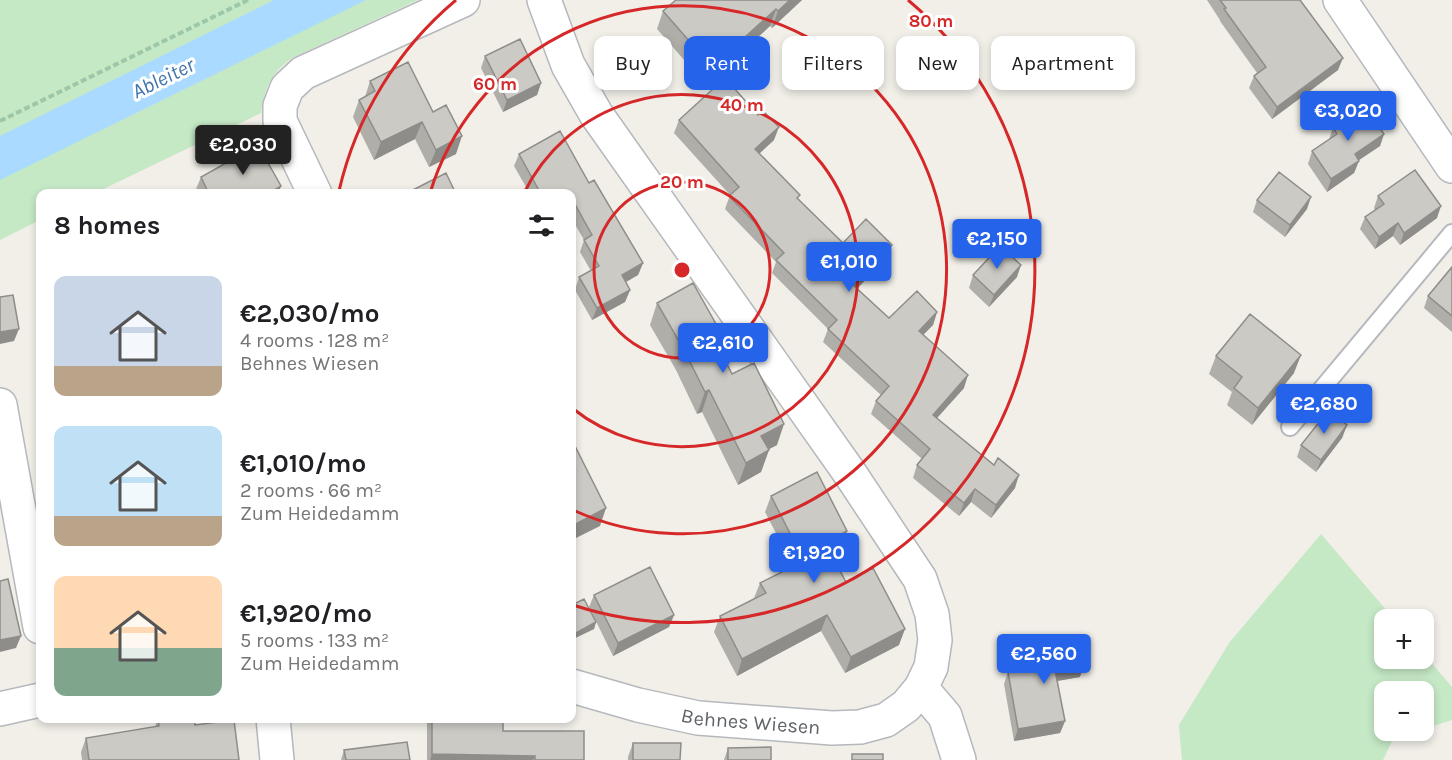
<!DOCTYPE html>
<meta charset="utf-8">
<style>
:root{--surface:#fff;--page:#f6f6f6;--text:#202124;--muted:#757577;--accent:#2563eb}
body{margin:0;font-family:Karla,sans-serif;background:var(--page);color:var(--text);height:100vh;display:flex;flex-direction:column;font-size:22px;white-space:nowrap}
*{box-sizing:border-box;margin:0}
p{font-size:20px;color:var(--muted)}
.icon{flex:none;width:33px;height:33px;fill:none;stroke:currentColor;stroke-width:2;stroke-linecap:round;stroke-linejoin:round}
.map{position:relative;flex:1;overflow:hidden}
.drawer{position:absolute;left:36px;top:189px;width:540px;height:534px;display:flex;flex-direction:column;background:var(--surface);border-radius:12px;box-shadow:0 3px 9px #0003}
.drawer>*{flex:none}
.top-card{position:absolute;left:594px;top:36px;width:570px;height:54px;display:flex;gap:12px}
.fabs{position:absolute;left:1374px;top:609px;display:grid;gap:12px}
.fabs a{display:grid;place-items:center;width:60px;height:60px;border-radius:12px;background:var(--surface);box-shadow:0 3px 9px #0003;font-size:30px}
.price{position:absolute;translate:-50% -51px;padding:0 14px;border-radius:6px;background:var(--accent);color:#fff;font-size:20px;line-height:39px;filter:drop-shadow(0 2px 3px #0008)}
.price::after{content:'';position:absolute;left:50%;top:36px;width:18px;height:14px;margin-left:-9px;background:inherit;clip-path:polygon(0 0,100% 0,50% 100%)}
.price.current{background:#222;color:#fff}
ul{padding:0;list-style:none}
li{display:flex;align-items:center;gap:18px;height:150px;padding:0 18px}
li span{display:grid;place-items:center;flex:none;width:168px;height:120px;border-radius:12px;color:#555}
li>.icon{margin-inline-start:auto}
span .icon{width:72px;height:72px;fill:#fffc;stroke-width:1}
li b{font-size:26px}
h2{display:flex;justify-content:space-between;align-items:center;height:72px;padding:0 18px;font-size:26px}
.chip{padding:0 21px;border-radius:12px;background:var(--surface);box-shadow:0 3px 9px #0003;font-size:21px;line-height:54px}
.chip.current{background:var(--accent);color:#fff}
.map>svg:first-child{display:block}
.green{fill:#c5e8c5}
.water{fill:#aadaff}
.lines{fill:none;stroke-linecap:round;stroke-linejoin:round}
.service-casing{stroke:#b5b8bc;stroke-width:20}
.minor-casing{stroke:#b5b8bc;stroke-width:36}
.path{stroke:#9cc7a9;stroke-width:4;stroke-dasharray:6 3;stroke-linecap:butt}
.service{stroke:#fff;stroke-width:16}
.minor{stroke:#fff;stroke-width:33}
.wall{fill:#afaea9}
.shaded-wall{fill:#8f8d8a}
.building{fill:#cccac5;stroke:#8f8d8a;stroke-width:1.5}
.ring{fill:none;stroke:#d62828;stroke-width:3}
.labels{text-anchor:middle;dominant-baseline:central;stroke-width:6;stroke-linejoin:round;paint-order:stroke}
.street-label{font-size:20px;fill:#5f6368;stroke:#fff}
.water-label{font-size:21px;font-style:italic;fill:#4174aa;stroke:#fff}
.centre{fill:#d62828;stroke:#fff;stroke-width:3}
.ring-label{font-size:18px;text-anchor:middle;font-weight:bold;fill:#d62828;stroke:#fff;stroke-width:6;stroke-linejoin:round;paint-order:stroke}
</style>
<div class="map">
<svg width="1452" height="760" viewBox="0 0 1452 760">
<rect width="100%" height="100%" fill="#f1efe8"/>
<path class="green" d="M0,0H418L292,58C270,74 265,87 261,113L95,193L40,194V220L0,240Z
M1321,534L1394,619L1384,620V658H1424V654L1452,687V720L1424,729V692H1384V730L1419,731L1393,739L1383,760H1182L1179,725L1229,643Z"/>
<path class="water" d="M274,0H366L0,180V136Z"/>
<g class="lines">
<defs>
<path id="service" d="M1290,427L1452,233"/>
<g id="minor">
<path d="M544,0L568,65L596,114L849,472L920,579L932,614L935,640L931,667L921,688L945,716L959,760"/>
<path d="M1340,0L1452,166"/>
<path d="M315,194L280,121V106L287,88L303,73L463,0"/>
<path d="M0,405L40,627"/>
<path id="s1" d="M572,686L638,705L698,718L832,728L860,727L886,720L906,706L921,688"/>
<path d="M0,709L40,700"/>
<path d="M273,718L277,760"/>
</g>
</defs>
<use href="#service" class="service-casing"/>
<use href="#minor" class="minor-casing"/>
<path class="path" d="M0,121L248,0"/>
<use href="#service" class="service"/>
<use href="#minor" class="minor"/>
</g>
<path class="wall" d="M802,0L772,28L770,26L706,85L657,29L663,11Z
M1207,0H1300L1338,70L1272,119L1249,88L1254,76L1257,73L1220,21V20Z
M485,56L541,83L537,95L503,112L481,68Z
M370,81L433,112L456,154L429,167L415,139L374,160L353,117L359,100L365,97Z
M679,120L774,140L759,154L798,199L843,243L887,258L857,288L889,318L937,312L933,325L923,335L964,388L937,418L1015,488L991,518L971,502L959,516L913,478L917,465L922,459L871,414L876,401L881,395L823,342L828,329L772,273L776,262L725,209L730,195L674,133Z
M1333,127L1384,134L1380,146L1359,160L1354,173L1327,192L1308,164L1312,151L1329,140Z
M519,154L589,183L643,263L638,275L626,282L630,290L625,302L592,320L575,290L579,277L591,271L580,252L584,240L572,219V194H530L514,166Z
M201,177L281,186L278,194H198L196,189Z
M1378,196L1437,218L1400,245L1393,236L1375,249L1360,229L1365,217L1375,210L1374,208Z
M1257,200L1307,209L1285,237L1253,212Z
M1452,267V332L1424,308L1428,296Z
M973,275L1017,277L989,307L969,288Z
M657,303L712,335L732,374L777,445L769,449L761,472L738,485L702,412L697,414L676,370L650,325Z
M1216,356L1294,373L1252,425L1227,405L1232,392L1209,374Z
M1347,425L1342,438L1316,472L1297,457L1301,445Z
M771,496L841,547L830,553L846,582L899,645L845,673L821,631L737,676L714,632L720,616L754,598L760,583L793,566L765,512Z
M594,595L674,615L669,627L613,656L589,607Z
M572,605L596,622L594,629L573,639L572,635Z
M1041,644L1080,677L1057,681L1065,721L1060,733L1014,741L1004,684L1008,672L1039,667L1037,656Z
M158,718H194L195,725L239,760H82L81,752L86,738L155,727Z
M427,718H503V731L584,760H427Z
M633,743L680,760H628V757Z
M728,748L771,760H724Z
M344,750L410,760H341Z"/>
<path class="shaded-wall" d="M790,0H802L772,28L778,11Z
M776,9L770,26L706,85L712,67Z
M1343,58L1338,70L1272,119L1277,107Z
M541,83L537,95L503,112L507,100Z
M422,122L415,139L374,160L381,142Z
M779,127L774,140L750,162L755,149Z
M1384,134L1380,146L1350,166L1355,154Z
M462,136L456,154L429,167L436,150Z
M1359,161L1354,173L1327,192L1331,179Z
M281,186L278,194H268Z
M1311,197L1307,209L1285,237L1290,225Z
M1441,206L1437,218L1400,245L1404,233Z
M1398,223L1393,236L1375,249L1379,237Z
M892,245L887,258L848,298L853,285Z
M643,263L638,275L617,287L622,275Z
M1021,265L1017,277L989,307L994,295Z
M630,290L625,302L592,320L597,308Z
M937,312L933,325L914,344L919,331Z
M716,324L708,345L709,328Z
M19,329L14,341L0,344V332Z
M1301,355L1294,373L1252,425L1258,408Z
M968,375L964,388L928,428L933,415Z
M709,390L702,412L697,414L705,392Z
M784,424L777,445L754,457L761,436Z
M1347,425L1342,438L1316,472L1321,460Z
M769,450L761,472L738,485L746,463Z
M1019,475L1015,488L991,518L996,505Z
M975,489L971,502L959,516L964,503Z
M606,508L600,526L572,540V526Z
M847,531L841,547L819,559L825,543Z
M674,615L669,627L613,656L618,643Z
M827,615L821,631L737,676L742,659Z
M596,622L594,629L573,639L576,633Z
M905,629L899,645L845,673L851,657Z
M21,636L16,648L0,652V640Z
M1084,665L1080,677L1051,682L1055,670Z
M1065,721L1060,733L1014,741L1018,729Z
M432,754L535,756L533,760H430Z"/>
<path class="building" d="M676,0H790L778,11L776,9L712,67L663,11Z
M1220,0H1300L1343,58L1277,107L1254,76L1266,67L1224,9L1226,8Z
M520,39L541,83L507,100L485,56Z
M408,62L433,112L446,105L462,136L436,150L422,122L381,142L359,100L375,91L370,81Z
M725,78L758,115L763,111L779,127L755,149L800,195L797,198L843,243L866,219L892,245L853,285L889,318L917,291L937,312L919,331L968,375L933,415L994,465L998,458L1019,475L996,505L975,489L964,503L917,465L930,449L876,401L889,386L828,329L837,320L776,260L784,253L729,196L739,187L679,120Z
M1364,105L1384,134L1355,154L1359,161L1331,179L1312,151L1337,134L1333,127Z
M560,131L589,183L594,180L643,263L622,275L630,290L597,308L579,277L599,266L584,240L592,235L572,199V194H541L519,154Z
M258,145L281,186L268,194H209L201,177Z
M1415,170L1441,206L1404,233L1398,223L1379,237L1365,217L1384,204L1378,196Z
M1279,172L1311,197L1290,225L1257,200Z
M446,173L456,194H405Z
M1000,246L1021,265L994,295L973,275Z
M1452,267V316L1428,296Z
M693,283L716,324L709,328L732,374L754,363L784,424L761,436L769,450L746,463L709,390L705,392L683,348L657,303Z
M13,295L19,329L0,332V297Z
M1250,314L1301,355L1258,408L1234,388L1242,377L1216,356Z
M1328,411L1347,425L1321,460L1301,445Z
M575,446L606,508L572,526V448Z
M817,472L847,531L825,543L846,582L873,568L905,629L851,657L827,615L742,659L720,616L766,593L760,583L804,561L771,496Z
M650,567L674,615L618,643L594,595Z
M8,579L21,636L0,640V581Z
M584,599L596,622L576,633L572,625V605Z
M1080,637L1084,665L1055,670L1065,721L1018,729L1008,672L1045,666L1041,644Z
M158,718H194L195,725L234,720L239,760H89L86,738L159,726Z
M432,718H503V731H584V760H535V756L432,754Z
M407,742L410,760H346L344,750Z
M633,743H681L680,760H633Z
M771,747V760H728V748Z
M852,754H883V760H852Z"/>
<g class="ring">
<circle cx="682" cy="270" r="88"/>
<path d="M524 193A176 176 0 1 1 572 408"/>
<path d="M430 193A264 264 0 1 1 573 510"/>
<path d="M339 191A352 352 0 0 1 456 0M908 0A352 352 0 0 1 573 605"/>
</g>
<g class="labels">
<g class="street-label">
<text stroke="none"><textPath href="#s1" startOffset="183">Behnes Wiesen</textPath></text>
</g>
<g class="water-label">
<text transform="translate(163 78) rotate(-26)">Ableiter</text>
</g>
</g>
<circle cx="682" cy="270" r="9" class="centre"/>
<g class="ring-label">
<text x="931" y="27">80 m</text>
<text x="495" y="90">60 m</text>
<text x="742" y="111">40 m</text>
<text x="682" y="188">20 m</text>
</g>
</svg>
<div class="fabs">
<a>+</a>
<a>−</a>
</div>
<b class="price" style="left:1348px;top:142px">€3,020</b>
<b class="price current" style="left:243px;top:176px">€2,030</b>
<b class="price" style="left:997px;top:270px">€2,150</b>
<b class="price" style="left:849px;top:293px">€1,010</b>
<b class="price" style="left:723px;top:374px">€2,610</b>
<b class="price" style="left:1324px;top:435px">€2,680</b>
<b class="price" style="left:814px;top:584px">€1,920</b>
<b class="price" style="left:1044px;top:685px">€2,560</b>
<div class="top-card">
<a class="chip">Buy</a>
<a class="chip current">Rent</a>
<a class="chip">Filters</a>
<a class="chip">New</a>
<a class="chip">Apartment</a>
</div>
<section class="drawer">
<h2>8 homes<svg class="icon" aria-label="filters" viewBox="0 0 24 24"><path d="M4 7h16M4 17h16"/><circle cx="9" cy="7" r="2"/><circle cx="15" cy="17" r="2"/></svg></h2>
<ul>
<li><span style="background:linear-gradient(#c9d6e8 75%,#b9a48a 0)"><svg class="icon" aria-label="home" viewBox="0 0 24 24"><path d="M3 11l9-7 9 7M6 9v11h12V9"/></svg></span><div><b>€2,030/mo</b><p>4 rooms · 128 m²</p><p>Behnes Wiesen</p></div></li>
<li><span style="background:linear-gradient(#bfe0f5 75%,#b9a48a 0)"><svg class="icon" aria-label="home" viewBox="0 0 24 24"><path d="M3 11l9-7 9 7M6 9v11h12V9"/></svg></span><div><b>€1,010/mo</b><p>2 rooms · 66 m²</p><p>Zum Heidedamm</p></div></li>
<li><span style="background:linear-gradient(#ffd9b3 60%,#7fa58c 0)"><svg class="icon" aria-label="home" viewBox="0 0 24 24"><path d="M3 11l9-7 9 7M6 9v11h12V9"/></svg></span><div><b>€1,920/mo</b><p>5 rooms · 133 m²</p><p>Zum Heidedamm</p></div></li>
</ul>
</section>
</div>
